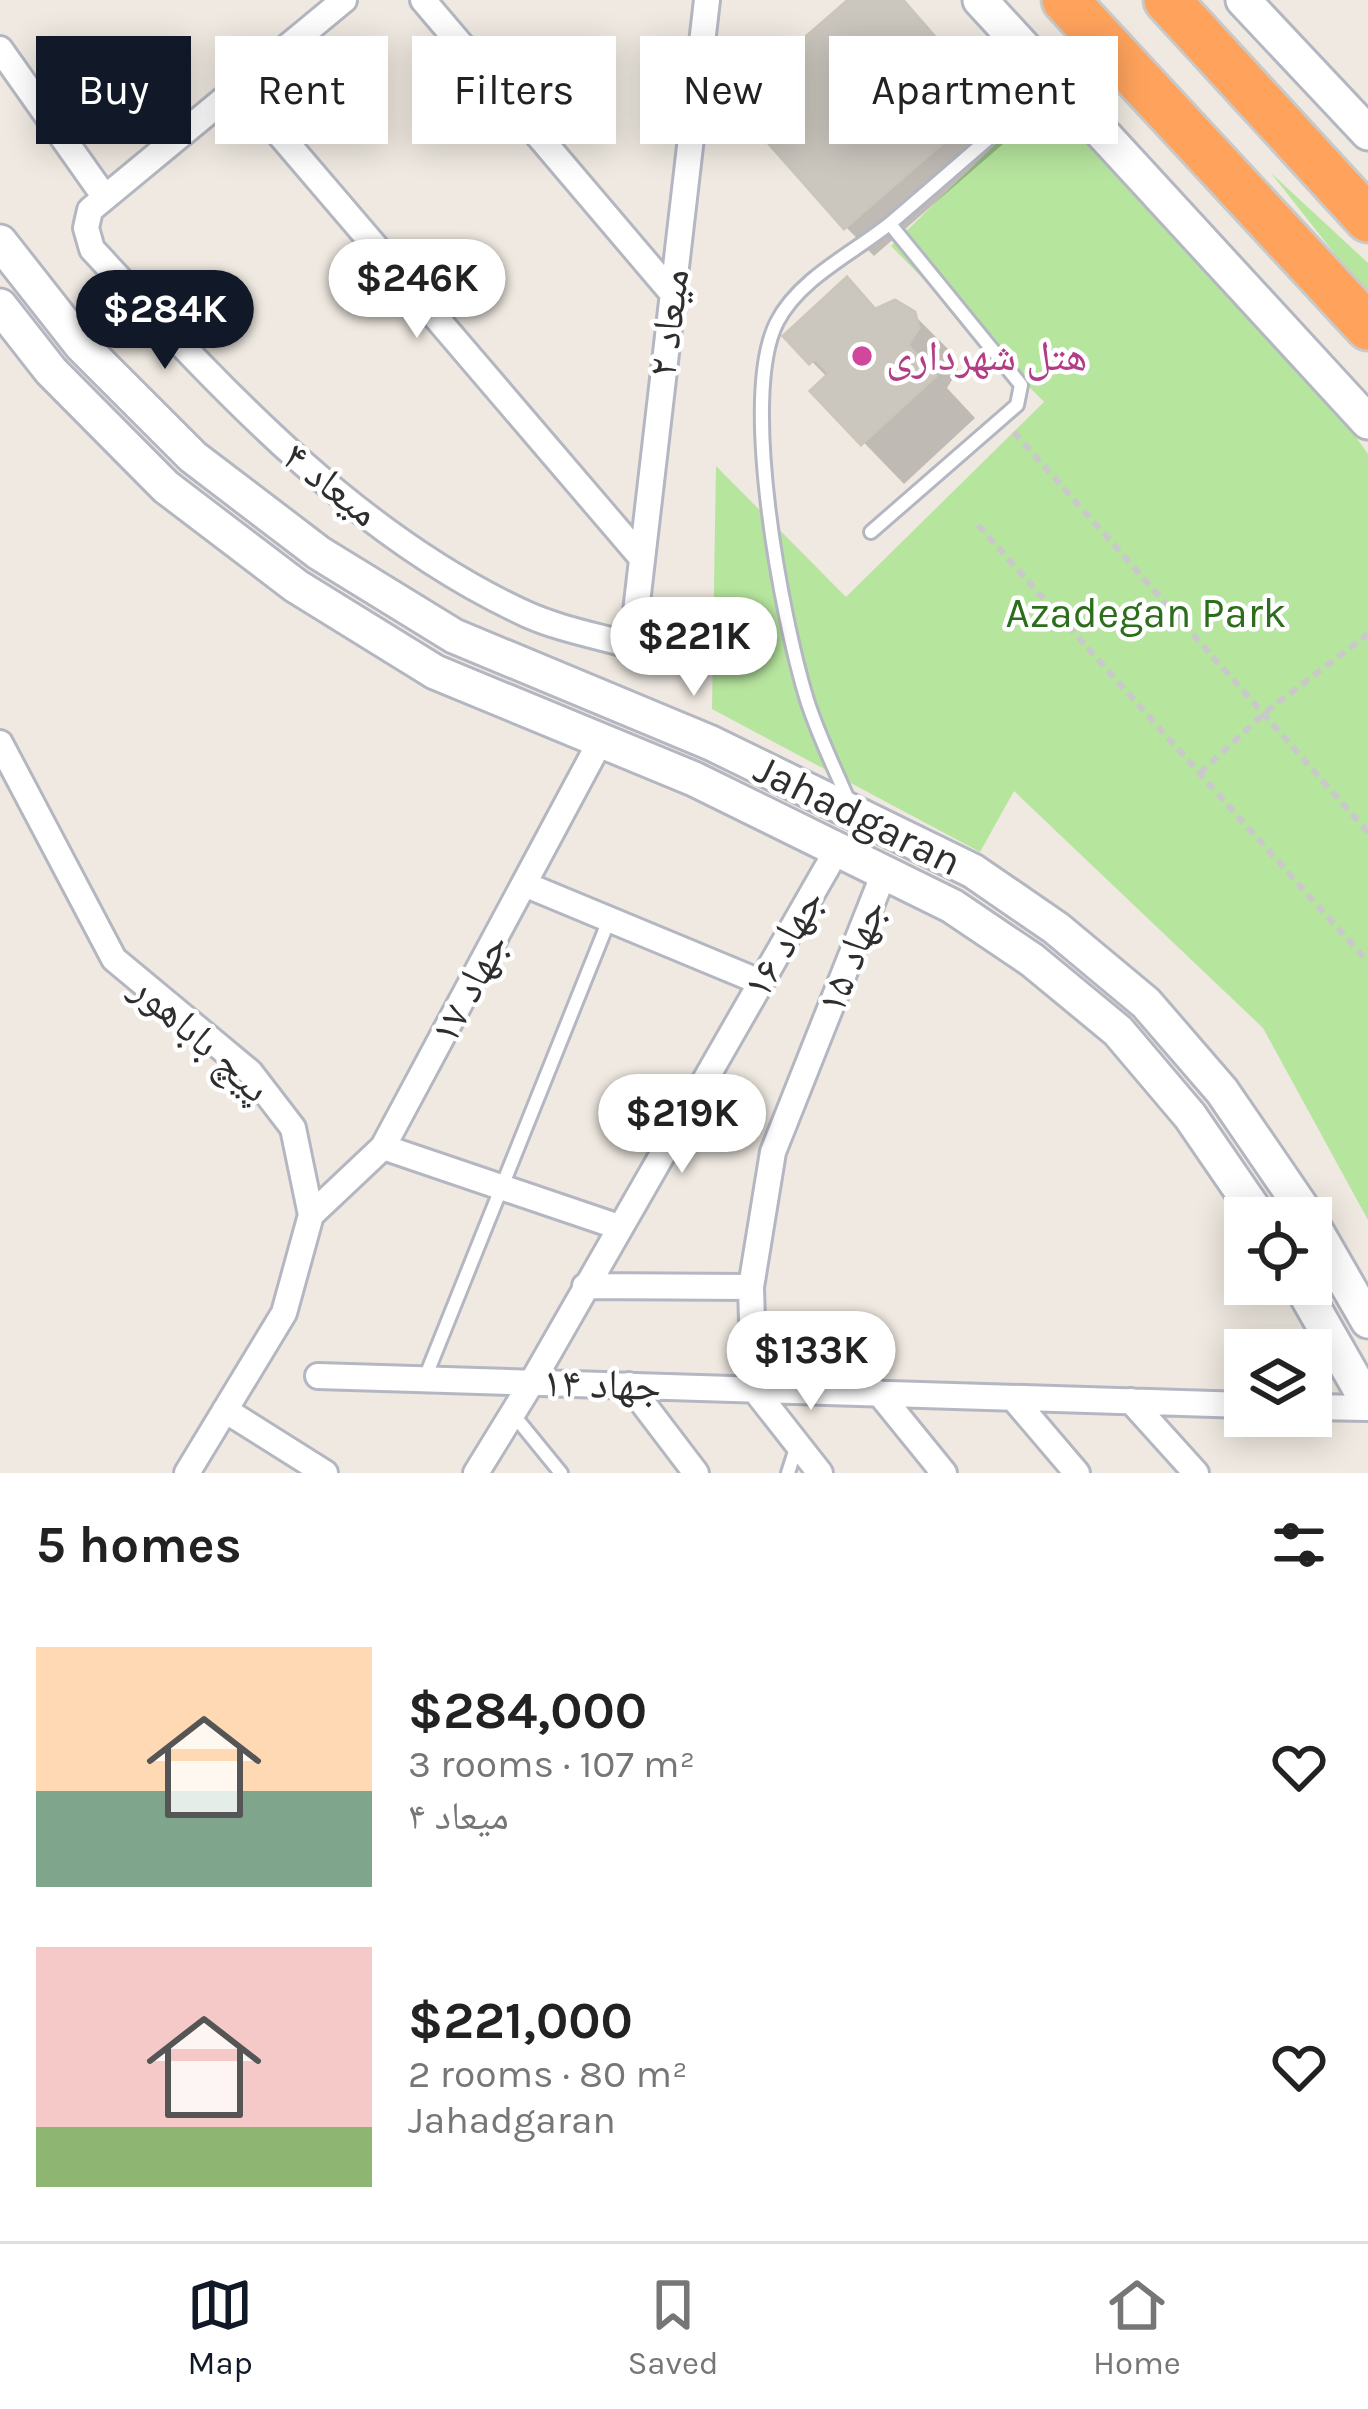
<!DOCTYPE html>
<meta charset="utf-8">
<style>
:root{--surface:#fff;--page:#f6f6f6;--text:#222;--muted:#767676;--line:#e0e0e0;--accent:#111827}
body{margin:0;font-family:Karla,"Noto Naskh Arabic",sans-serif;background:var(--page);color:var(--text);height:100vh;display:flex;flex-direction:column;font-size:45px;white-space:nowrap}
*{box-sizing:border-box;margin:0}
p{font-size:39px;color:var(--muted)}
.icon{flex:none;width:66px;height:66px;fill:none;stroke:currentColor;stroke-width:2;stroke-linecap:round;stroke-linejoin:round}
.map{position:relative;height:1473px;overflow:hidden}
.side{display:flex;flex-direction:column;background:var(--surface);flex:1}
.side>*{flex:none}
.banner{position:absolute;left:36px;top:36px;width:1296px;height:108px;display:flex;gap:24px}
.tools{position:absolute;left:1224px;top:1197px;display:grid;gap:24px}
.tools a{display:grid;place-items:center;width:108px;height:108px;border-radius:0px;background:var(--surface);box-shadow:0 6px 30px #0003;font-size:60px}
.price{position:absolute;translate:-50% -102px;padding:0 27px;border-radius:42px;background:#fff;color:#222;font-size:39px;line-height:78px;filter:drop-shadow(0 3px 6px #0008)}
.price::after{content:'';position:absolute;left:50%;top:72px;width:36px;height:27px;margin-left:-18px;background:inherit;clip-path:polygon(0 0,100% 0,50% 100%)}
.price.current{background:var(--accent);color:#fff}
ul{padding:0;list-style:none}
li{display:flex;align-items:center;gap:36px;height:300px;padding:0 36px}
li span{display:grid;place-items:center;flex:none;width:336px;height:240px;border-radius:0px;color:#555}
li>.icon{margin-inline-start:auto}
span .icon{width:144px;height:144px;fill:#fffc;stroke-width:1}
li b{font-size:51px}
h2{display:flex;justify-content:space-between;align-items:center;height:144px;padding:0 36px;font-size:51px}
.tag{padding:0 42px;border-radius:0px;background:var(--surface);box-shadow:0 6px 30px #0003;font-size:42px;line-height:108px}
.tag.current{background:var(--accent);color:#fff}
.tabs{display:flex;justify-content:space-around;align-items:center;height:168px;border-top:3px solid var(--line);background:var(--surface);font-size:33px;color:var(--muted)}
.tabs a{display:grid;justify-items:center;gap:6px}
.tabs .current{color:var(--accent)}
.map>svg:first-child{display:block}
.green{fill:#b6e59e}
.shadow{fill:#0003}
.building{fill:#cbc7bf;stroke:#cbc5ba;stroke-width:3}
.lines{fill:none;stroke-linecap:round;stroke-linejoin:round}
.lane-casing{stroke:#b4b7c1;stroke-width:18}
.street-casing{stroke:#b4b7c1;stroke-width:30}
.secondary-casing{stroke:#b4b7c1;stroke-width:39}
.highway-casing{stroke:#c9c9c9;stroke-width:51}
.path{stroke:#c9c9c9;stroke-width:6;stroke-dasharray:9 6;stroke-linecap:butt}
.lane{stroke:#fff;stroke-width:12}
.street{stroke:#fff;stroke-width:24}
.secondary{stroke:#fff;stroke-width:33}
.highway{stroke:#ffa35c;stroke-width:45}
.hotel-dot{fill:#d1479c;stroke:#fff;stroke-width:4.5}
.labels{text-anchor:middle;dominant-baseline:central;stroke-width:9;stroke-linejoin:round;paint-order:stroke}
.street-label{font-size:42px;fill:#2e2e2e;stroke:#fff}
.hotel-label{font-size:42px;fill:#b23c85;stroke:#fff;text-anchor:start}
.park-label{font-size:42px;fill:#2c6e1b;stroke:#fff}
</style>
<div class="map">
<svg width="1368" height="1473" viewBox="0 0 1368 1473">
<rect width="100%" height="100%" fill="#efe9e1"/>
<path class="green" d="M1045,96L1348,426L1368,454V1220L1263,1028L1014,791L980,852L712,709L716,466L846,597L1044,402L891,246Z
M1271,173L1368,263V296Z"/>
<path class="shadow" d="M853,0H902L1018,131L874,256L846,227L787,96Z
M847,281L878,311L913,314L955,356L958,370L947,388L975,418L904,484L814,391L828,378L787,336Z"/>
<path class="building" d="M848,0H903L991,101L844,229L763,137L783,121L770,106L783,95L764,73Z
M847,277L875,309L895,300L915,312L919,328L908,345L936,376L861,445L810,391L829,373L815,359L809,364L783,336Z"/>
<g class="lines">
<defs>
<path id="lane" d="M871,532L1017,405L1021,385L890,224
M849,802C835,769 818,735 807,700C782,619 739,396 777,322C800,277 856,252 893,221C947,175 1000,128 1053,83
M425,1378L609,920
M512,1413L561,1473
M788,1473L797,1445"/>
<path id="street" d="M344,0L90,210L86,228L92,249C220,387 352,534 526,614C559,629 598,636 632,646L707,0
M423,0L672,293
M0,49L104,196
M239,87L640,556
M0,743L114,959L250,1072L293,1128L311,1215L284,1313L187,1473
M524,884L760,982
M383,1147L619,1227
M311,1215L383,1147L601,740
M585,1286L751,1287
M318,1376L1245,1405
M629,1385L696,1473
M879,1393L944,1473
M1013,1398L1077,1473
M1131,1401L1196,1473
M1311,1407L1368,1408
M225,1410L325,1473
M476,1473L532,1382L837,850
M820,1473L754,1389L751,1287L773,1152L884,873"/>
<path id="secondary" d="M980,0L1368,422
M1243,0L1368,133
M0,242L81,345L193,457L319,553L454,636L711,743L973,871L1056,928L1146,1003L1222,1091L1309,1218
M0,306L51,371L166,487L296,586L435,672L694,779L952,906L1032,960L1118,1031L1190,1116L1260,1218
M1311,1222L1368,1321
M1300,1284L1368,1403"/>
<path id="highway" d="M1065,0L1368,327
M1167,0L1368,219"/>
</defs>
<use href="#lane" class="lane-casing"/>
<use href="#street" class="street-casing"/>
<use href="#secondary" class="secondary-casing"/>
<use href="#highway" class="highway-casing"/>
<path class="path" d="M1014,432L1368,832
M978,525L1368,962
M1200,773L1263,714L1368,634"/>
<use href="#lane" class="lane"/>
<use href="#street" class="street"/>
<use href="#secondary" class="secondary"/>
<use href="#highway" class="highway"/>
</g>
<circle class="hotel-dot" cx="862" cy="356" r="12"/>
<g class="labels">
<g class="street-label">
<text transform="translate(668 323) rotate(-83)">میعاد ۲</text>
<text transform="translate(331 484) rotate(38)">میعاد ۴</text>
<text transform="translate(858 815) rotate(26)">Jahadgaran</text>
<text transform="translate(783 943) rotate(-60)">جهاد ۱۶</text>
<text transform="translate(851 956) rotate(-68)">جهاد ۱۵</text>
<text transform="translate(469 988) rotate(-62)">جهاد ۱۷</text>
<text transform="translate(201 1038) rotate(42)">پیچ باباهور</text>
<text transform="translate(602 1384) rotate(2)">جهاد ۱۴</text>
</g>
<g class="hotel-label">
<text x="886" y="356">هتل شهرداری</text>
</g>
<g class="park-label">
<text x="1146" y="613">Azadegan Park</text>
</g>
</g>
</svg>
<div class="tools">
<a><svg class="icon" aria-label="locate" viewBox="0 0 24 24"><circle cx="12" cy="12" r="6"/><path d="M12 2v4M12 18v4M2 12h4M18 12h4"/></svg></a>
<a><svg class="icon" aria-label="layers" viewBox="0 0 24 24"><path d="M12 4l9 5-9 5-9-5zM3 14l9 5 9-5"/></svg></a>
</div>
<b class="price" style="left:417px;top:341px">$246K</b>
<b class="price current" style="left:165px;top:372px">$284K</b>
<b class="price" style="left:694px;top:699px">$221K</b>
<b class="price" style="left:682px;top:1176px">$219K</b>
<b class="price" style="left:811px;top:1413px">$133K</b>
<div class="banner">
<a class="tag current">Buy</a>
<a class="tag">Rent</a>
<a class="tag">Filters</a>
<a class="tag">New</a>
<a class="tag">Apartment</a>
</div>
</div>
<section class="side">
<h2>5 homes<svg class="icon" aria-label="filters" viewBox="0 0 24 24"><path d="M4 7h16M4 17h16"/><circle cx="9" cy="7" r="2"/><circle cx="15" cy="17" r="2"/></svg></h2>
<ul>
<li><span style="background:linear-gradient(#ffd9b3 60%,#7fa58c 0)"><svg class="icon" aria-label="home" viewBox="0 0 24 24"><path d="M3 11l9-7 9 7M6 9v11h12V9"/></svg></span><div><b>$284,000</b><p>3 rooms · 107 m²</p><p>میعاد ۴</p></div><svg class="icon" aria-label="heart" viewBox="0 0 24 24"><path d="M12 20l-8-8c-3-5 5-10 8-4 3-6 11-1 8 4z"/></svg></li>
<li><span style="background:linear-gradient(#f6c9c9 75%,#8fb573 0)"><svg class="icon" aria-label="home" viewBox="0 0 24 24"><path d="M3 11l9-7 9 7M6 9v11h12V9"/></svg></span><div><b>$221,000</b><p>2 rooms · 80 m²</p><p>Jahadgaran</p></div><svg class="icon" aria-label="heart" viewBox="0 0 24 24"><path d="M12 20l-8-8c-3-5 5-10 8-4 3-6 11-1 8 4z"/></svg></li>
</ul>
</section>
<nav class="tabs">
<a class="current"><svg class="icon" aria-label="map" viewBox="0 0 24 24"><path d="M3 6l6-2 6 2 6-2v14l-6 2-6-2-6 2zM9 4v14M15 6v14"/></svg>Map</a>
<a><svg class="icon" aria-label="saved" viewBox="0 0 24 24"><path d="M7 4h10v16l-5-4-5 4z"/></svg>Saved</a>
<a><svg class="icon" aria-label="home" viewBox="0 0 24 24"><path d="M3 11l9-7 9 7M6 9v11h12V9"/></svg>Home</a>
</nav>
